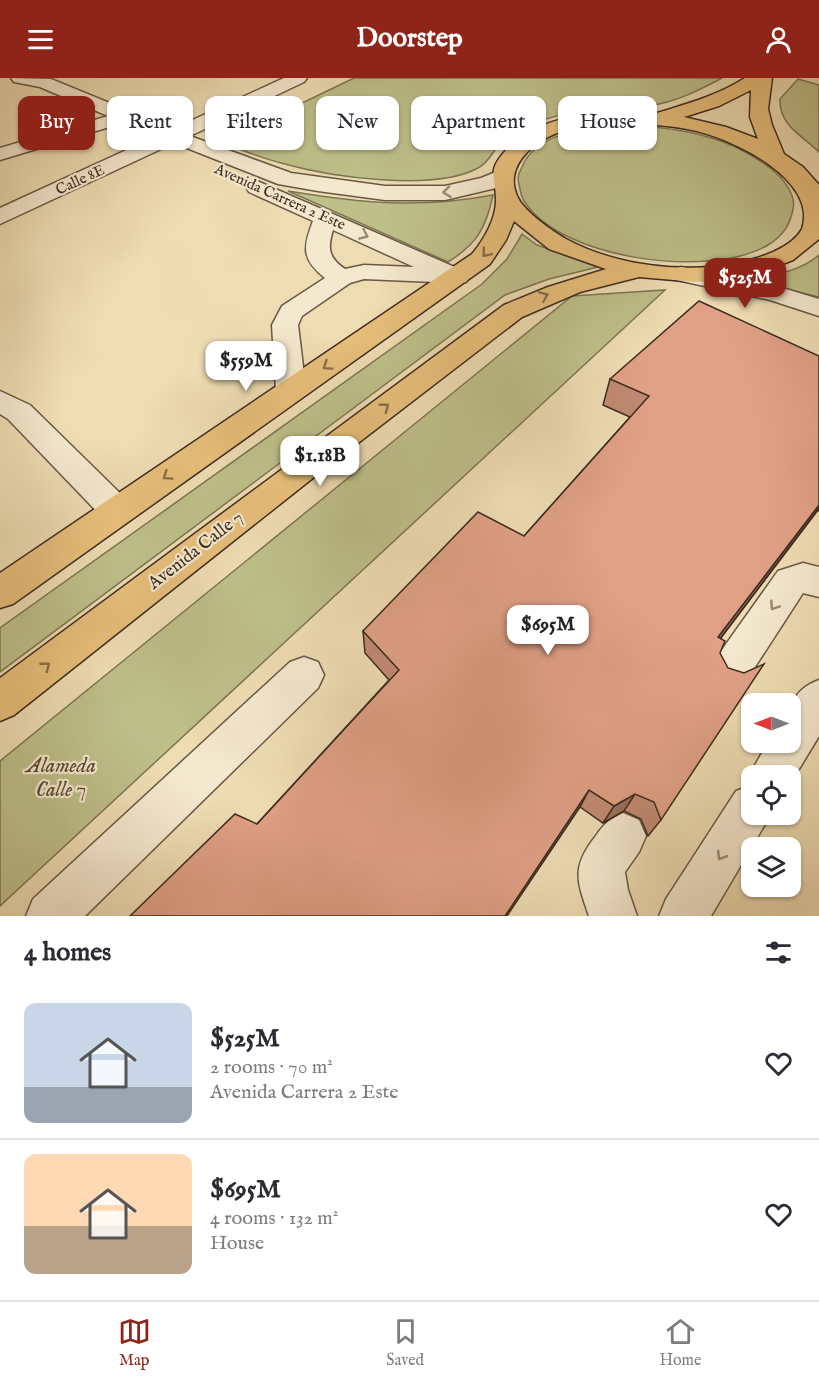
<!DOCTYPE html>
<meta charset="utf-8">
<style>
:root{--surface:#fff;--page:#f7f7f7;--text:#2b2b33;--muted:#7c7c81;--line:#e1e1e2;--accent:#8f2418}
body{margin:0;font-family:"IM FELL English",serif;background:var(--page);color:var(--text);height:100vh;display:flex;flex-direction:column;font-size:22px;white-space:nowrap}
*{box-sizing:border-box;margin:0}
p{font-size:20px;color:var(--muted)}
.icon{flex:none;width:33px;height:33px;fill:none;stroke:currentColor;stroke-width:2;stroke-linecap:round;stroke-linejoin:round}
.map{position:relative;height:838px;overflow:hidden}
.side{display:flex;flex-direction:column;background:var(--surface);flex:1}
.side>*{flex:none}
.banner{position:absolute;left:18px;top:18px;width:783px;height:54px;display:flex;gap:12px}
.needle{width:39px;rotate:270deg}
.tools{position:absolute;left:741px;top:615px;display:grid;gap:12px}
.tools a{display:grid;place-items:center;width:60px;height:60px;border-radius:12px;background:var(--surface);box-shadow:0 2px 4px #0004;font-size:30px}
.price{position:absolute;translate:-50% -51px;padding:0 14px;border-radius:12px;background:#fff;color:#222;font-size:20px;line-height:39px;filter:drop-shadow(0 2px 3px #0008)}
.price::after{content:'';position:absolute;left:50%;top:36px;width:18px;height:14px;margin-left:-9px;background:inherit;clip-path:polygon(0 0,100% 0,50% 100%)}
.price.selected{background:var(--accent);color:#fff}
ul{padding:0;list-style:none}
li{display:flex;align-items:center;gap:18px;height:150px;padding:0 24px}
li+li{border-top:2px solid var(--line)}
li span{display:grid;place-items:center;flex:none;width:168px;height:120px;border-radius:12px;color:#555}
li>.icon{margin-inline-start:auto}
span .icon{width:72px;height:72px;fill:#fffc;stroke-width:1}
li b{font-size:26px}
h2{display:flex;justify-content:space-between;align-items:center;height:72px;padding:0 24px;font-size:26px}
.pill{padding:0 21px;border-radius:12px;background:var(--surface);box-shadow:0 2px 4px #0004;font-size:21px;line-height:54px}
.pill.selected{background:var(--accent);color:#fff}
header{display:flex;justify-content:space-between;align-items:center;height:78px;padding:0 24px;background:var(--accent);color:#fff;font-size:27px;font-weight:700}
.menu{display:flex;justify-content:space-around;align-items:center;height:84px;border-top:2px solid var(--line);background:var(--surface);font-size:16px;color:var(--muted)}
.menu a{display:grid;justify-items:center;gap:3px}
.menu .selected{color:var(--accent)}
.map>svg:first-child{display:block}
.green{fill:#bebf89;stroke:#7d7654;stroke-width:1.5}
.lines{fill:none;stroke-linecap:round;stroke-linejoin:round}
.minor-casing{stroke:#685845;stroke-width:3}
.major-casing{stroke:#3c2c20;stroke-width:3}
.minor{fill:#f4e8ce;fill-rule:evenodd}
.major{fill:#e7be7a;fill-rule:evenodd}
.wall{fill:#c18a73;stroke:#3c2c20;stroke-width:1.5}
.shaded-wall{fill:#9d705e;stroke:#3c2c20;stroke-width:1.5}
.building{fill:#e0a086;stroke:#3c2c20;stroke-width:1.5}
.oneway{stroke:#988a77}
.oneway2{stroke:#896e48}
.labels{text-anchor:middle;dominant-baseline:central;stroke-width:4.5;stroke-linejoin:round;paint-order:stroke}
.far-street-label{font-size:15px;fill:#3c2c20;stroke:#f4e8ce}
.street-label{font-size:18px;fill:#3c2c20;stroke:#f4e8ce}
.near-park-label{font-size:21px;font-style:italic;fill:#564935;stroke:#f4e8ce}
</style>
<header><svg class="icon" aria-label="menu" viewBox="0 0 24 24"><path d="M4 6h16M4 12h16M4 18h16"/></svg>Doorstep<svg class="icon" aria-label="person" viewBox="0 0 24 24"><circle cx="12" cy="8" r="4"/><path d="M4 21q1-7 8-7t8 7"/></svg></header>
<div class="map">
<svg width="819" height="838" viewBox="0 0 819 838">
<rect width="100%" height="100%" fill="#eedcb3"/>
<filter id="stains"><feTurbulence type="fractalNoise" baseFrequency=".00333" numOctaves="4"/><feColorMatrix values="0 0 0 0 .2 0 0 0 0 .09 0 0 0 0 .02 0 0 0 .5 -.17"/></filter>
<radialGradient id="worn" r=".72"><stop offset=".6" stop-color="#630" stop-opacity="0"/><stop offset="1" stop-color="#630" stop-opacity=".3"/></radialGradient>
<path class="green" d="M354,0H722C701,11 682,21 659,26C626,33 592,29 560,37C539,43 519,48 502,63C494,71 489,85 478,90C434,114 330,99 281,85C261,80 241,72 221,64Z
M798,1L819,7V74C802,57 779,48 780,21Z
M612,47C671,48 731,55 777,96C786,104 796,119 793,131C790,147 783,158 768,167C711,201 561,182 524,123C521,119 520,111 519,106C517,99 519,95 522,89C535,56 581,51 612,47Z
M288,113C361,125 419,131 493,117C486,150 477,166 448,184Z
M522,156L537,167L598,189L549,201L505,217L0,594V550L482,206L507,181Z
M819,177V219L748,202C773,197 799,194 819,177Z
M665,212L0,828V683L572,218Z"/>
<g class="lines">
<defs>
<path id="minor" d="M11,0L51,1L173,51L284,0H307L304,4L190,58L291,95L385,108H445L481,100L503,91L510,93L514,97L510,101L496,110L445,122H385L318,113L278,106L174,65L0,146V130L157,58L118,42L116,47L0,82V70L108,38L40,9L14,4Z
M257,103L466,194L469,199L466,204C454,207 446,202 434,204L364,201L350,205L302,238L298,247L306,313L301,320L291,323L281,320L276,313L272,247L282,228L325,200C301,181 303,169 313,143L249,114L246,109L249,104ZM333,152L414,189L364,187L345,191C329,180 327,171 333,152Z
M681,189L776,208L819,221V238L770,222L672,201L669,196L672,191Z
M0,313L30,327L129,424L134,433L129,442L117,446L105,442L8,341L0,336Z
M803,485L819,489V519L803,515L742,609L728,614L714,609L708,596L714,583L778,493Z
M304,579L318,584L324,597L318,610L85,838H26L33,821L290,584Z
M819,602V658L790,706V698H752V703L749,698L768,664H790C790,635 787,614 819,602Z
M752,707V736H771L711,838H659L666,821L736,713Z
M623,735L639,742L646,758L639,774L625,794L628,812L637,838H589C577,803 571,790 595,759C604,746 609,741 623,735Z"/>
<path id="major" d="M745,0H772L768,31L772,47L784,76L803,89L819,107V161L793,182L760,195L733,201L697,204L639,199L580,214L522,239L323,392L14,637L0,643V600L504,227L548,209L606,191L549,171L514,143L506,162L490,186L13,526L0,530V495L472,176C484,162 496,141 496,122C496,98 486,94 506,72C536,40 584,35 625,34C634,34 649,38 657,35C686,26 717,18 745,0ZM751,12L750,39L758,61L726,49L684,39L719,28ZM610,46C638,46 665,46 692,52C728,59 819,100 802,151C791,171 759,180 739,185C684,196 616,188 566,161C552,153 525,134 518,120C503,90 531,65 557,55C574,49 592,48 610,46Z"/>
</defs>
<use href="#minor" class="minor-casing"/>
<use href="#major" class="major-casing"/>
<use href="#minor" class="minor"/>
<use href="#major" class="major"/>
</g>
<path class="wall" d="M819,278V433L818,432L720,561L661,742L648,758L641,741L624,733L603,745L580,729L257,746L389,602L365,575L363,553L524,458L630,339L603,327L610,301Z"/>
<path class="shaded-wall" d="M819,427V430L704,582L718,559Z
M589,712L580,729L507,838H505Z
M635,716L624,733L603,745L614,728Z"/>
<path class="building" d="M699,223L819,278V427L718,559L725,563L720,575L728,590L744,595L764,586L661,742L654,724L635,716L614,728L589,712L505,838H130L235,736L257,746L399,592L363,553L478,434L524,458L649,318L610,301Z"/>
<defs><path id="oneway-chevron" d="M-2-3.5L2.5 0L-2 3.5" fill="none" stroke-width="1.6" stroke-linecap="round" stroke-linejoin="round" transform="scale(1.5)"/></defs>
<g class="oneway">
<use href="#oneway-chevron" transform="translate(447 114) rotate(173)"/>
<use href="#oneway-chevron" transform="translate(364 157) rotate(24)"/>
<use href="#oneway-chevron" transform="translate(774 528) rotate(124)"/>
<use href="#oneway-chevron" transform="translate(721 778) rotate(122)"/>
</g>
<g class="oneway2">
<use href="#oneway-chevron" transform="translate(486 175) rotate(130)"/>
<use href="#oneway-chevron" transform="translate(544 218) rotate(-23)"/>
<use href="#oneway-chevron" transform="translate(327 288) rotate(146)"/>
<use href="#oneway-chevron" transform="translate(385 329) rotate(-37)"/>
<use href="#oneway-chevron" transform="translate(167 398) rotate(145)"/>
<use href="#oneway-chevron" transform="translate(46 588) rotate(-38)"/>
</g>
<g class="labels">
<g class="far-street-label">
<text transform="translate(80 102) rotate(-25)">Calle 8E</text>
<text transform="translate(280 119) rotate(24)">Avenida Carrera 2 Este</text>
</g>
<g class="street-label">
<text transform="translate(196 473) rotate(-38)">Avenida Calle 7</text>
</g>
<g class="near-park-label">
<text x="61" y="688">Alameda<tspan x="61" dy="24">Calle 7</tspan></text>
</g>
</g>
<rect width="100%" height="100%" filter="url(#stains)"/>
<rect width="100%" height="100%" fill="url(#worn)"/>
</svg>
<div class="tools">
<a><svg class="needle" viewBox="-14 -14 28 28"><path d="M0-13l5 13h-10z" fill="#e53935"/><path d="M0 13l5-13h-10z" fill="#7c7c81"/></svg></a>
<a><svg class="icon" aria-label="locate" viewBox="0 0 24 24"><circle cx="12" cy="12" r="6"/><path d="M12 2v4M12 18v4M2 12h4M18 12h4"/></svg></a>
<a><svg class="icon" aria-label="layers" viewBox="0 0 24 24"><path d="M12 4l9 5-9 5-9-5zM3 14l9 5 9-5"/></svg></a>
</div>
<b class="price selected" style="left:745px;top:231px">$525M</b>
<b class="price" style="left:246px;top:314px">$559M</b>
<b class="price" style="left:320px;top:409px">$1.18B</b>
<b class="price" style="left:548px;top:578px">$695M</b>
<div class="banner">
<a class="pill selected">Buy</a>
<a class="pill">Rent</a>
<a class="pill">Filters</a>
<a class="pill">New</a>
<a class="pill">Apartment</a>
<a class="pill">House</a>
</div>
</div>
<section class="side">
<h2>4 homes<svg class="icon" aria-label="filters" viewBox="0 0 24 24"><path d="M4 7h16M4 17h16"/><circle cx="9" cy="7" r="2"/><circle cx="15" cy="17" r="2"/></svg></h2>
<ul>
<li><span style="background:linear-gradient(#c9d6e8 70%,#9aa5b1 0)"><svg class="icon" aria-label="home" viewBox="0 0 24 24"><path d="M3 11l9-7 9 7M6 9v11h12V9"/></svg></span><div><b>$525M</b><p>2 rooms · 70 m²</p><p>Avenida Carrera 2 Este</p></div><svg class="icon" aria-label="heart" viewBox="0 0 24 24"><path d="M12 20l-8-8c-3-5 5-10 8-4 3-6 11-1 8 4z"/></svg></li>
<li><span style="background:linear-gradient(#ffd9b3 60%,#b9a48a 0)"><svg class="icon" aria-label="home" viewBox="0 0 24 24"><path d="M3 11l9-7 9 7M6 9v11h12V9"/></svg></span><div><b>$695M</b><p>4 rooms · 132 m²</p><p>House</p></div><svg class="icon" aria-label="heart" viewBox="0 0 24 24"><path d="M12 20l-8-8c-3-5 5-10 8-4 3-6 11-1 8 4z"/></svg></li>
</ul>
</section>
<nav class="menu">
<a class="selected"><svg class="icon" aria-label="map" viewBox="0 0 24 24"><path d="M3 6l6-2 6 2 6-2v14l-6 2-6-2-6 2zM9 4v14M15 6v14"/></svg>Map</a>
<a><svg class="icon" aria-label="saved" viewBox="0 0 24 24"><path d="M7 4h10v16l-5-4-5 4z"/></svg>Saved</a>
<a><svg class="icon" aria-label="home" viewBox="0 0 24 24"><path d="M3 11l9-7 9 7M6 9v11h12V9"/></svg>Home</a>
</nav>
